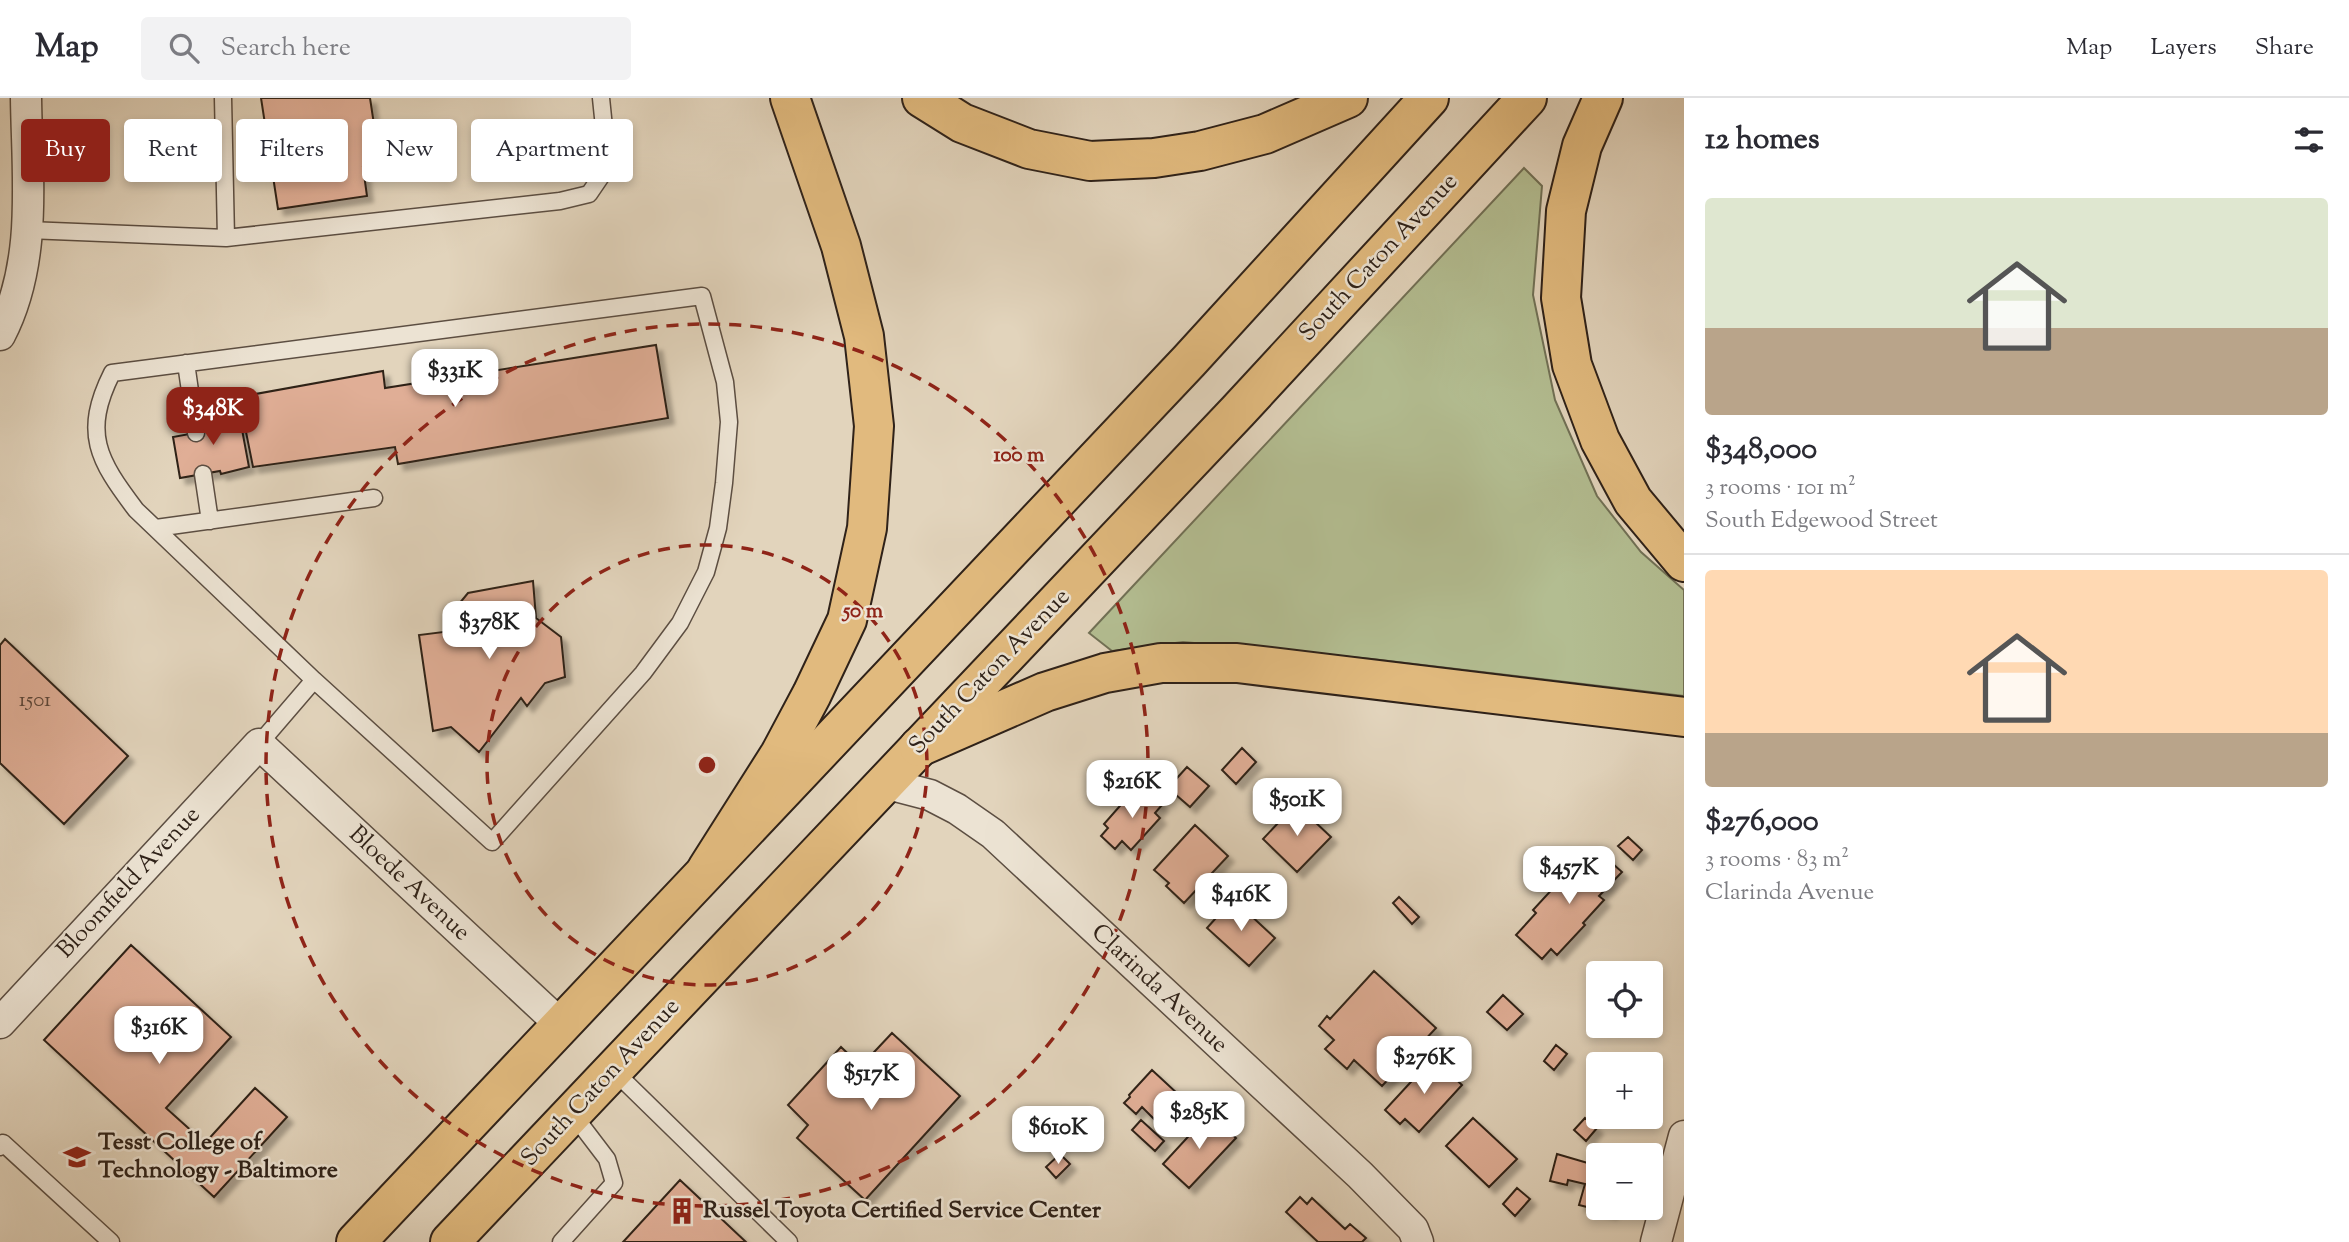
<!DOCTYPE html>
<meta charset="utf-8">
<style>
:root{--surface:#fff;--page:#f2f2f3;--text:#2b2b33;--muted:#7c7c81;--line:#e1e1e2;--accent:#8f2418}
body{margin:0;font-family:"Sorts Mill Goudy",serif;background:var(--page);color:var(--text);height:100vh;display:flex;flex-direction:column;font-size:26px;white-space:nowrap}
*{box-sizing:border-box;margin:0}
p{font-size:23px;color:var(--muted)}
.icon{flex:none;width:38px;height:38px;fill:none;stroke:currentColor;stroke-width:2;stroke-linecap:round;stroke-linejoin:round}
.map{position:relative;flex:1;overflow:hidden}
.panel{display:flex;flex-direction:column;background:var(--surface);width:665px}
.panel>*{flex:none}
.guide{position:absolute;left:21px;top:21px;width:665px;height:63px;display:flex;gap:14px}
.fabs{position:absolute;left:1586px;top:863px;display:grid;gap:14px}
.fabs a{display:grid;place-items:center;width:77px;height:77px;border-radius:7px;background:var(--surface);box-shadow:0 4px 10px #0003;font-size:35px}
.price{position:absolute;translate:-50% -60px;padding:0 16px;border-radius:14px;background:#fff;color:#222;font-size:23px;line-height:46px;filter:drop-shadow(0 2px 4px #0008)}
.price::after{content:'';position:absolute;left:50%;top:42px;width:21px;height:16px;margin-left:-10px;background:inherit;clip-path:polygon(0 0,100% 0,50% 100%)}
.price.selected{background:var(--accent);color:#fff}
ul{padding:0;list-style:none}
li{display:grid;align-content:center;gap:14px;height:371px;padding:0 21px}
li+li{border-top:2px solid var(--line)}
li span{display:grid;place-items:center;height:217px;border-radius:7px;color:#555}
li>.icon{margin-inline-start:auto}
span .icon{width:126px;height:126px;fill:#fffc;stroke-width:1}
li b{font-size:30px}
h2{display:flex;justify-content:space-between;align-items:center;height:84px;padding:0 21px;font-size:30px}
.tag{padding:0 24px;border-radius:7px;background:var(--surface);box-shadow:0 4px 10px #0003;font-size:24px;line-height:63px}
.tag.selected{background:var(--accent);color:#fff}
header{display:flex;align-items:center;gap:42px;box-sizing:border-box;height:98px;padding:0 35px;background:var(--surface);border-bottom:2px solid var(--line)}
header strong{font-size:33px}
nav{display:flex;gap:38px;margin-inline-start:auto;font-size:24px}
.search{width:490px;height:63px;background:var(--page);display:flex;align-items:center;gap:18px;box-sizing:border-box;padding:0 24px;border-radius:7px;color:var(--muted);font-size:26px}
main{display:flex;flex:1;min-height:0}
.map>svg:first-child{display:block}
.green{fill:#b3bd91;stroke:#717055;stroke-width:2}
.building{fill:#e0ae96;stroke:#2f2219;stroke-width:2;filter:url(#shadow)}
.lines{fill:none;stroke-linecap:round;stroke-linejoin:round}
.lane-casing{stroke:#5c4e42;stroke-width:19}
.street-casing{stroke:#5c4e42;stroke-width:33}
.primary-casing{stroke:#2f2219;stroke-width:42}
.highway-casing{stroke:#2f2219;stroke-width:42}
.lane{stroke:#ece3d3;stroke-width:16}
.street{stroke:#ece3d3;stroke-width:30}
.primary{stroke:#e1ba7e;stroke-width:38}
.highway{stroke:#e1ba7e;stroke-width:38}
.ring{fill:none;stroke:#8f2418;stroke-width:3.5;stroke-dasharray:12 9}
.labels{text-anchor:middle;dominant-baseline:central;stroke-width:5;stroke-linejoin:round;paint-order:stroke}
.number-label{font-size:21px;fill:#5b4538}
.street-label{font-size:24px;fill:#2f2219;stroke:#ece3d3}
.poi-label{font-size:24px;font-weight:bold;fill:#2f2219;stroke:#ece3d3;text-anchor:start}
.centre{fill:#8f2418;stroke:#ece3d3;stroke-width:3.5}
.ring-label{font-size:21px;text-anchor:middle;font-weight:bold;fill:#8f2418;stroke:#ece3d3;stroke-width:5;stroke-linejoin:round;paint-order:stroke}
</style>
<header>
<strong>Map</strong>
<div class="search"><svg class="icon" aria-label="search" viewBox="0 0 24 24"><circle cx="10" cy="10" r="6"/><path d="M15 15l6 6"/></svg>Search here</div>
<nav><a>Map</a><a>Layers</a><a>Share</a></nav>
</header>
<main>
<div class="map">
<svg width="1684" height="1144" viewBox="0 0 1684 1144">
<defs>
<filter id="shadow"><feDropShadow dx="6" dy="6" stdDeviation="2" flood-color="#0004"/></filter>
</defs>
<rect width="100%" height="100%" fill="#e2d4bc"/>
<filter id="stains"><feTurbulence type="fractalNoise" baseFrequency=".00286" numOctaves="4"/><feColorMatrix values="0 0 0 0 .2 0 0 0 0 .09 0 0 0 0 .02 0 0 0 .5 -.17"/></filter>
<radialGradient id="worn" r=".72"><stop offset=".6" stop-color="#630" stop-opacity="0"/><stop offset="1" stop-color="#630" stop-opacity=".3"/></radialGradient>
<path class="green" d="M1524,70L1542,88L1533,197L1555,302L1597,398L1641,454L1684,492V598L1372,561L1183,544L1112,553L1089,535Z"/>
<path class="building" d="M261,0H370L380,66L363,69L367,98L278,111Z
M656,247L668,320L398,366L395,349L253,369L239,299L383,273L385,290Z
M238,310L249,369L221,376L220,373L180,380L173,339L206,333V329L215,328L212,314Z
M533,483L536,520L561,539L565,579L545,585L527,608L521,600L479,654L451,629L433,633L419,537L452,533L449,518L468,495Z
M5,541L128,658L64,726L0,665V547Z
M1242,650L1256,664L1236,686L1222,672Z
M1187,669L1209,688L1190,709L1168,690Z
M1142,688L1162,707L1155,715L1160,720L1131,752L1122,743L1115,751L1101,738L1108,730L1104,726L1126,701Z
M1296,706L1331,739L1297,774L1263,741Z
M1195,727L1228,758L1184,805L1166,788L1169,785L1154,772Z
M1628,739L1642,752L1633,762L1618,748Z
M1595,750L1622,774L1599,798L1604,802L1583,825L1585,827L1557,857L1551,851L1542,861L1516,837L1536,815L1533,812L1556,787L1559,789Z
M1399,799L1419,819L1412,826L1393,805Z
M1233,801L1275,840L1249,868L1207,830Z
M131,847L231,939L166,1010L205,1045L255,990L287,1019L214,1099L44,942Z
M1374,873L1436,930L1382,988L1354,962L1347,971L1325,951L1334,942L1319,928L1327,918L1330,921Z
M1503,897L1523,916L1507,932L1487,914Z
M892,935L960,998L865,1102L797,1040L808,1027L788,1007L841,949L861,968Z
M1556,947L1567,956L1554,972L1544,963Z
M1433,960L1462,987L1419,1034L1405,1021L1400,1026L1385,1012Z
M1152,972L1179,997L1156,1023L1142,1009L1136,1016L1124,1005L1130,999L1129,997Z
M1208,1017L1236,1040L1189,1090L1163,1066Z
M1473,1020L1517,1061L1489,1089L1446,1048Z
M1585,1020L1597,1030L1586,1043L1574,1032Z
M1141,1022L1164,1043L1155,1053L1132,1032Z
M1060,1056L1070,1066L1056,1080L1046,1069Z
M1557,1056L1598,1068V1110H1612L1611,1115L1579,1107L1585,1086L1568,1082L1567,1087L1550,1083Z
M680,1082L746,1144H623Z
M1517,1090L1530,1101L1515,1118L1503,1106Z
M1300,1099L1307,1106L1312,1100L1345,1131L1350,1126L1366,1140L1362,1144H1318L1286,1114Z"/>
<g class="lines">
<defs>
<path id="lane" d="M223,0L226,140
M28,132L226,140L560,103L589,96L606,71L605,39L601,0
M186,265L196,335
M203,376L210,423
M156,430L374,400
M259,646L314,582L492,744L643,575L680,525L706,474L718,430L724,385L729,324L725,284L702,198L112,275C82,335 98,362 136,412L314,582
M613,972L789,1144
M0,1049L3,1045L111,1144
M561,1144L614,1085L607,1061L572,1015"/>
<path id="street" d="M0,237C38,164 27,79 26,0
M884,685L930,697L957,711L993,736L1360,1077L1413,1131L1418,1144
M0,925L259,646L560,926
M1656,1144L1684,1038"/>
<path id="primary" d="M356,1144L1189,263L1429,0
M450,1144L1238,313L1527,0"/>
<path id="highway" d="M922,0L962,25L1029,51L1090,63L1154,60L1200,53L1265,36L1348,0
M1603,0L1582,48L1566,113L1561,200L1572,267L1600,342L1633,403L1684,464
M919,649L1045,594L1105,575L1161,565H1237L1684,619
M707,771L780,656L812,596L847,522L867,430L874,328L864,238L841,148L790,0"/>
</defs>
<use href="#lane" class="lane-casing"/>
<use href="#street" class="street-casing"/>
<use href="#primary" class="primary-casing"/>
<use href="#highway" class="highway-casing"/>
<use href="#lane" class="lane"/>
<use href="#street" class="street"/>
<use href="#primary" class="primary"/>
<use href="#highway" class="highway"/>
</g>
<g class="ring">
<circle cx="707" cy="667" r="220"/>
<circle cx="707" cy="667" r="441"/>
</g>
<defs>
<symbol id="university-bare" viewBox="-9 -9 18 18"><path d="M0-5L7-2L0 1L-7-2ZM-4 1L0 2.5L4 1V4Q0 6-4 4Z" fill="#8f2418" stroke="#ece3d3" stroke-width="2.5" paint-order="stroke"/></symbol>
<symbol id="building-bare" viewBox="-9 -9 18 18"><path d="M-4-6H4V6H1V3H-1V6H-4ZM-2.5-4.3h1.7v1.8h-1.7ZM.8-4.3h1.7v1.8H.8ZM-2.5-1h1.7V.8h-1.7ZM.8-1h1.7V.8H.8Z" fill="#8f2418" stroke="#ece3d3" stroke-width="2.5" paint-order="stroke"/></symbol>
</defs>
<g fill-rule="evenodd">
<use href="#university-bare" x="58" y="1040" width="38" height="38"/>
<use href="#building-bare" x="663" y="1094" width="38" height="38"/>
</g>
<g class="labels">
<g class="number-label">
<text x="35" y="603">1501</text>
</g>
<g class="street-label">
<text transform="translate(1379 160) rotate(-47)">South Caton Avenue</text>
<text transform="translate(990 574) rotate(-46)">South Caton Avenue</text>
<text transform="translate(129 785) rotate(-47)">Bloomfield Avenue</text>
<text transform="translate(409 786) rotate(43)">Bloede Avenue</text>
<text transform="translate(1159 891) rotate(43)">Clarinda Avenue</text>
<text transform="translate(601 985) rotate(-47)">South Caton Avenue</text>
</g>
<g class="poi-label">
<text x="98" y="1045">Tesst College of<tspan x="98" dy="28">Technology - Baltimore</tspan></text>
<text x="703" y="1113">Russel Toyota Certified Service Center</text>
</g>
</g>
<circle cx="707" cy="667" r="10" class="centre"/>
<g class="ring-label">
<text x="1019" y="363">100 m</text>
<text x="863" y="519">50 m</text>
</g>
<rect width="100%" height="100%" filter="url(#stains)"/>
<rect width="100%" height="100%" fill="url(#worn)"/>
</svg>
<div class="fabs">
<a><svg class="icon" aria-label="locate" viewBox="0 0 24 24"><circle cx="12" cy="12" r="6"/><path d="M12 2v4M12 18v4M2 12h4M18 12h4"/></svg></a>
<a>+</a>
<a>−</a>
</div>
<b class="price" style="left:455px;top:311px">$331K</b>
<b class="price selected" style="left:213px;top:349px">$348K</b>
<b class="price" style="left:489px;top:563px">$378K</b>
<b class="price" style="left:1132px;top:722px">$216K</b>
<b class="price" style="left:1297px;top:740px">$501K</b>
<b class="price" style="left:1569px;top:808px">$457K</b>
<b class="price" style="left:1241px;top:835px">$416K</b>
<b class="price" style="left:159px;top:968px">$316K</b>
<b class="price" style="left:1424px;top:998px">$276K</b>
<b class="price" style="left:871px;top:1014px">$517K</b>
<b class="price" style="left:1199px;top:1053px">$285K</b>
<b class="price" style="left:1058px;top:1068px">$610K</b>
<div class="guide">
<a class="tag selected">Buy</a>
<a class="tag">Rent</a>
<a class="tag">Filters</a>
<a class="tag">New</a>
<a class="tag">Apartment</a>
</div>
</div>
<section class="panel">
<h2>12 homes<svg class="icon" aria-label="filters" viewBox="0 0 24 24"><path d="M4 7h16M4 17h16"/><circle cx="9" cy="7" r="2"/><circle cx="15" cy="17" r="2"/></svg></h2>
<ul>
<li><span style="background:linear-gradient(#dfe7d0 60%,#b9a48a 0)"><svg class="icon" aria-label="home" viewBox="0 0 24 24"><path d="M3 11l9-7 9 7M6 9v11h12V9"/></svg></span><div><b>$348,000</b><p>3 rooms · 101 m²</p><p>South Edgewood Street</p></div></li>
<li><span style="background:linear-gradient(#ffd9b3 75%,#b9a48a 0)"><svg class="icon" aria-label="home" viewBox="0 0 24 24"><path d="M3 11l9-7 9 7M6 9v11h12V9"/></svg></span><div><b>$276,000</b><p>3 rooms · 83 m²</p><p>Clarinda Avenue</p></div></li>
</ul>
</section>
</main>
